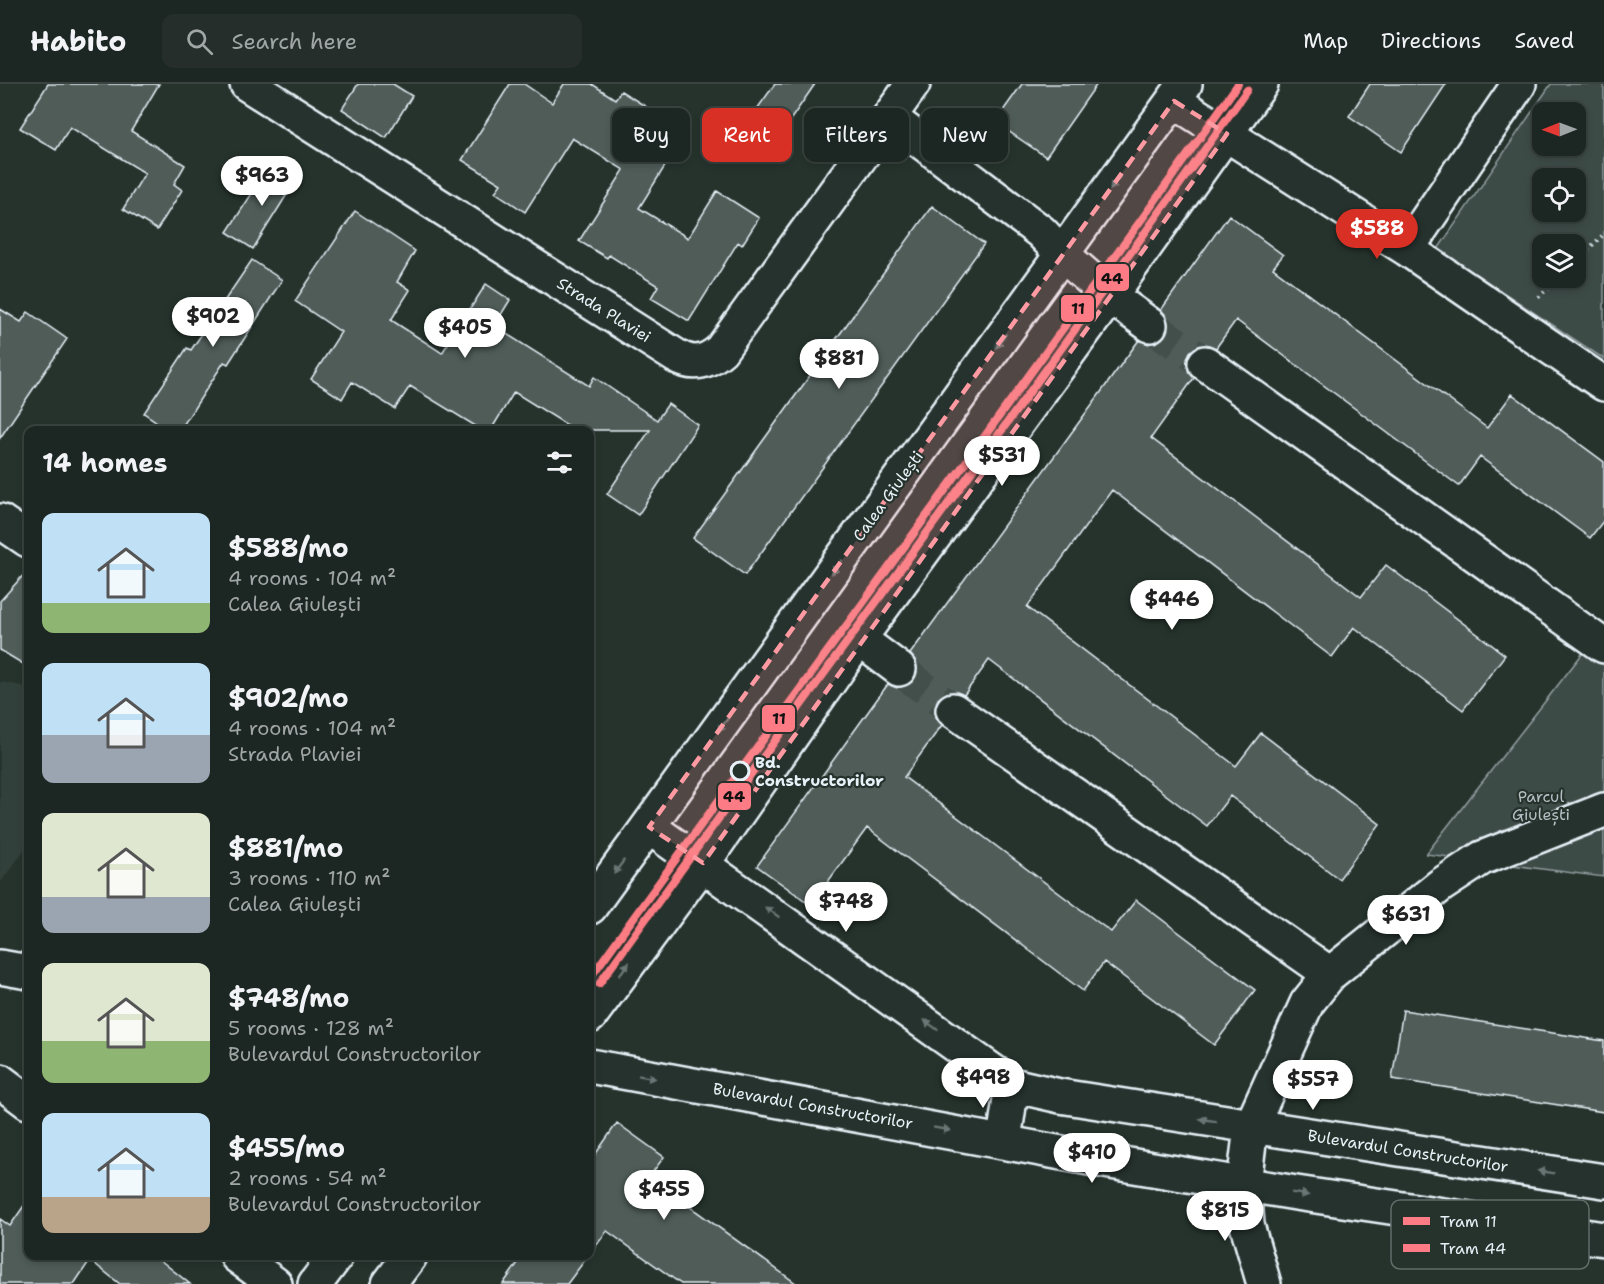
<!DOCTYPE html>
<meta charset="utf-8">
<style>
:root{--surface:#1c2622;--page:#252e2a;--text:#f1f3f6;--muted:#a0a5a5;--line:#3a4340;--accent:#d93025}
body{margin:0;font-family:"Shantell Sans",sans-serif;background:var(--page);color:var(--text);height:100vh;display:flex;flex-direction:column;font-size:22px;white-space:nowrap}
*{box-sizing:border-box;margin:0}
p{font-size:20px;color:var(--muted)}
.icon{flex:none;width:33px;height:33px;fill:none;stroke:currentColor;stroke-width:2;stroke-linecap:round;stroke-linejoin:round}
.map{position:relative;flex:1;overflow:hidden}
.details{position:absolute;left:24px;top:342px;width:570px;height:834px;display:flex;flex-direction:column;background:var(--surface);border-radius:12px;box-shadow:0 3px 9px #0003,0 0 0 2px var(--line)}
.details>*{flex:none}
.guide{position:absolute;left:612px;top:24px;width:570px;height:54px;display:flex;gap:12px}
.needle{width:39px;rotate:269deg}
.controls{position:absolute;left:1532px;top:18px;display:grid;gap:12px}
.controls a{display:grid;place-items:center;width:54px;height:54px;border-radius:12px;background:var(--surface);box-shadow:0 3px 9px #0003,0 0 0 2px var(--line);font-size:30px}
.price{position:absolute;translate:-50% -51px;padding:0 14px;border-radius:21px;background:#fff;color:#222;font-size:20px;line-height:39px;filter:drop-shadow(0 2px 3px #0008)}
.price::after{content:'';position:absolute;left:50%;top:36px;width:18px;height:14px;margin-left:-9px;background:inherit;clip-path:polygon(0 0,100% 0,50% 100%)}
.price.selected{background:var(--accent);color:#fff}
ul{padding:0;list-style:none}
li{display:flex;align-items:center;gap:18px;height:150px;padding:0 18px}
li span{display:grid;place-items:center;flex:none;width:168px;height:120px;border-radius:12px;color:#555}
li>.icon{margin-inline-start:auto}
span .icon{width:72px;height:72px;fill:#fffc;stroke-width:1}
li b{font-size:26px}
h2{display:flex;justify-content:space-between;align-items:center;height:72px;padding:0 18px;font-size:26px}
.tag{padding:0 21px;border-radius:12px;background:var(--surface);box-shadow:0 3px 9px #0003,0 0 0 2px var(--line);font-size:21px;line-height:54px}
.tag.selected{background:var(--accent);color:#fff}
header{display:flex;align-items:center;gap:36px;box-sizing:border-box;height:84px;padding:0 30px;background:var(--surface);border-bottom:2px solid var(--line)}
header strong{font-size:28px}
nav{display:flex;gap:33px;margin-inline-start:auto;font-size:21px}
.search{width:420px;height:54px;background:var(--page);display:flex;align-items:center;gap:15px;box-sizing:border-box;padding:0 21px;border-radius:12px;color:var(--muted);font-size:22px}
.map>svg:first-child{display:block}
.built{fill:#333f3a}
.green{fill:#3e4b47;stroke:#939ea0;stroke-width:1.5;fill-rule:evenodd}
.building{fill:#505c59;stroke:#e8f1f8;stroke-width:1.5}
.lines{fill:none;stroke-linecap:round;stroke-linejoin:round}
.minor-tunnel{stroke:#43504b;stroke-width:33;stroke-dasharray:33 16;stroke-linecap:butt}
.minor-casing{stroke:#e8f1f8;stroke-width:38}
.major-casing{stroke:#e8f1f8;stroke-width:38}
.path{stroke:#e8f1f8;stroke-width:4;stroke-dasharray:1.5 4.5;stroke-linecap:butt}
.minor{stroke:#26332d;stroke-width:33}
.major{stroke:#26332d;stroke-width:33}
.tram-1-casing{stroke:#26332d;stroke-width:12}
.tram-2-casing{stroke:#26332d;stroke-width:12}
.tram-1{stroke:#fc7b84;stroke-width:8}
.tram-2{stroke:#fc7b84;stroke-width:8}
.oneway{fill:#6a7674}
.marked{fill:#ff9aa2;fill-opacity:0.2;stroke:#ff9aa2;stroke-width:4.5;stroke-dasharray:12 8;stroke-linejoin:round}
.stop-dot{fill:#26332d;stroke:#e8f1f8;stroke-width:3}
.labels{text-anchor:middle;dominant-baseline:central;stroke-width:4.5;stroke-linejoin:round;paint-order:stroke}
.street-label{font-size:16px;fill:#e8f1f8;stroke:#26332d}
.stop-label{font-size:16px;font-weight:bold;fill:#e8f1f8;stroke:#26332d;text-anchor:start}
.park-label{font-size:16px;fill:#b5bfc3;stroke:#26332d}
.key{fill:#26332d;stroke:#606c6a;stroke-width:1.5}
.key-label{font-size:16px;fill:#e8f1f8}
.line-badge{stroke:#26332d;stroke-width:2}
.pale-badge-label{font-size:16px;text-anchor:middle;font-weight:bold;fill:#111}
</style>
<header>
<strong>Habito</strong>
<div class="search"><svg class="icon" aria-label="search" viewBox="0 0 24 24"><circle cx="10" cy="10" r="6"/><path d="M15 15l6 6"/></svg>Search here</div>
<nav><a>Map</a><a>Directions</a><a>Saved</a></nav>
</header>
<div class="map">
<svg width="1604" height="1200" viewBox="0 0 1604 1200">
<rect width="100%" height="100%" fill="#26332d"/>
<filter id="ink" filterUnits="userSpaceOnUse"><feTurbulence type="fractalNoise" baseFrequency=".0167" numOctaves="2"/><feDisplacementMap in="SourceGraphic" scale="12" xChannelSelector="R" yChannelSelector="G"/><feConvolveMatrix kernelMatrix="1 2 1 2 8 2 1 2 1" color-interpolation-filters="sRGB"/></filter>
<g filter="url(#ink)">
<path class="built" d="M0,598L28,603V761L0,799Z"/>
<path class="green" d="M1551,0H1604V275L1438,165ZM1542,28H1575V62H1542ZM1542,94H1575V128H1542ZM1542,160H1575V194H1542Z
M1604,542V793L1426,770Z"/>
<path class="building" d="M48,0H159L131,47L185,81L174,100L182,106L157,146L123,125L145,89L70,43L56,66L20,44Z
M358,0H393L412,12L386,54L342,25Z
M510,0H524L552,19L564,0H592L615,15L621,7L653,27L636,55L670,74L639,124L688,154L717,107L759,134L742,161L738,158L689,237L651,214L658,202L609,171L607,174L579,157L624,86L572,54L525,128L495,108L501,100L462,76Z
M775,0H815L780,51L752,32Z
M1022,0H1097L1046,73L995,38Z
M1370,0H1446L1401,68L1349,32Z
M271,80L296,96L253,165L227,148Z
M932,122L984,160L745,491L693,454Z
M355,127L415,167L397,198L410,206L391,236L442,269L486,200L510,216L494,242L589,302L594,293L657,336L668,320L698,341L638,431L607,410L650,346H575L514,308L491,346H482L410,302L395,325L352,298L342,315L311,295L341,248L295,217Z
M1229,131L1283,171L1273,184L1487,344L1512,310L1604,378V436L1590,454L1480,373L1459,402L1236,236L1216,264L1206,260L1198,262L1190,268L1186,278L1188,287L1194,294L1151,354L1361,513L1386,481L1505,571L1463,626L1354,543L1332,573L1112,406L1027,523L1236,682L1261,649L1380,740L1339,795L1230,712L1207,742L989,576L964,611L954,607L945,609L938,615L934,625L936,634L942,641L904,693L1111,848L1136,816L1255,906L1214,961L1104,878L1083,907L867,744L811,821L757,782L888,600L897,604L906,602L914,596L917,588L916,578L910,570L1139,256L1149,260L1158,258L1165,252L1169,242L1167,233L1161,226Z
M252,176L282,196L228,280L224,278L180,346H169L144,329L187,264L191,266Z
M0,225L21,238L28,228L67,255L0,354Z
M28,486V583L0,566V517Z
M1403,926L1604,957V1028L1392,995Z
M617,1039L664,1073L649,1093L797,1200H681L607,1147L590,1170V1078Z
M28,1116V1172H155L190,1200H120L90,1176L74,1200H0V1135L10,1142Z
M523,1172H588L567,1200H503Z"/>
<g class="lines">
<path class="minor-tunnel" d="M1150,241L1205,279
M899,585L953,626"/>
<defs>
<path id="minor" d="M247,0L676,272C693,282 706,279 721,266L913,0
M1174,17L1407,165L1604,300
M890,34L1041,148L1063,171L1110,212L1150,241
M1407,165L1519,0
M1205,279L1604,562
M0,437L28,456
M859,555L899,585
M953,626L1330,890
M649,743L1012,1001L1060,1012L1604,1097
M0,883L28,888
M590,982L1105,1077L1296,1109L1604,1155
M0,997L28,1018
M1004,1056L1012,1001
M237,1172L275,1200
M1264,1200L1247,1141L1244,1100L1251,1043L1307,919L1330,890L1441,801L1482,774L1604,726"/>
<path id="major" d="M590,823L1185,0
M590,932L703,779L859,555L1110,212L1261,0
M315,1200L336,1172
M389,1200L410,1172"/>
</defs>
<use href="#minor" class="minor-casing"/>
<use href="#major" class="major-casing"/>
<path class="path" d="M1575,178L1604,150
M1539,213L1559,194"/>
<use href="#minor" class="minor"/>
<use href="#major" class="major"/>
<defs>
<path id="tram-1" d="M590,894C805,595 1026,301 1238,0"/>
<path id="tram-2" d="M599,900C813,601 1034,307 1247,6"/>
</defs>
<use href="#tram-1" class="tram-1-casing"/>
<use href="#tram-2" class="tram-2-casing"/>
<use href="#tram-1" class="tram-1"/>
<use href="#tram-2" class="tram-2"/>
</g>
<defs><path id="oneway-solid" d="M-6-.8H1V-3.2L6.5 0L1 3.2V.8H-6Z" transform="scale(1.5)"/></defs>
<g class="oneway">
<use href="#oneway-solid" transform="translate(1115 99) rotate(126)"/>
<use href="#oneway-solid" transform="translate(1001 257) rotate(126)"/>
<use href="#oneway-solid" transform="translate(837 483) rotate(126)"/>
<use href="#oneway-solid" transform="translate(723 641) rotate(126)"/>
<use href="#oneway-solid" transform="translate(619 783) rotate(126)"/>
<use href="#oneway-solid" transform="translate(772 828) rotate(-145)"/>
<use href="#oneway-solid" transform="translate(624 885) rotate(-53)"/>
<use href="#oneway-solid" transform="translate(931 941) rotate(-144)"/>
<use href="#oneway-solid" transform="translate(647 993) rotate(10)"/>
<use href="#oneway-solid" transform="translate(1208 1036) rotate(-171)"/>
<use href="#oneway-solid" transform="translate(942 1045) rotate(10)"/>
<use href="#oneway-solid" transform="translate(1546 1088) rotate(-171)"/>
<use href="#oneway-solid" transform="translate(1300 1110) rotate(9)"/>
</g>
</g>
<path class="marked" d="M1174,17L1227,50L703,779L649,743Z"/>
<circle class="stop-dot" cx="740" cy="687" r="9"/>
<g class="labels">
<g class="street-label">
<text transform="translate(604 226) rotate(32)">Strada Plaviei</text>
<text transform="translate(888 412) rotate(-54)">Calea Giulești</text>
<text transform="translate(813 1022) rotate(10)">Bulevardul Constructorilor</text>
<text transform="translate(1408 1067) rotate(9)">Bulevardul Constructorilor</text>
</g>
<g class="stop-label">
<text x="755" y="678">Bd.<tspan x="755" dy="18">Constructorilor</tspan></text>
</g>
<g class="park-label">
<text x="1541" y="712">Parcul<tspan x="1541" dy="18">Giulești</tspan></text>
</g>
</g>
<rect x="1391" y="1116" width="198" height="69" rx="9" class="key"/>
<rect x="1403" y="1133" width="27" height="8" fill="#fc7b84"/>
<rect x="1403" y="1160" width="27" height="8" fill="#fc7b84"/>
<g class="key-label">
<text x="1440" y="1143">Tram 11</text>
<text x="1440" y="1170">Tram 44</text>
</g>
<g class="line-badge">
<rect x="1095" y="179" width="35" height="29" rx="6" fill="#fc7b84"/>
<rect x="1060" y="210" width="35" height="29" rx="6" fill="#fc7b84"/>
<rect x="761" y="620" width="35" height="29" rx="6" fill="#fc7b84"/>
<rect x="717" y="698" width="35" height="29" rx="6" fill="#fc7b84"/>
</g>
<g class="pale-badge-label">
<text x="1112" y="200">44</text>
<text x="1078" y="230">11</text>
<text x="779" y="640">11</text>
<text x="734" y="718">44</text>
</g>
</svg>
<div class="controls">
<a><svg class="needle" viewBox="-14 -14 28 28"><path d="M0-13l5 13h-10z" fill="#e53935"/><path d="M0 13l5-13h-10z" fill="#a0a5a5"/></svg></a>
<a><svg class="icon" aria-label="locate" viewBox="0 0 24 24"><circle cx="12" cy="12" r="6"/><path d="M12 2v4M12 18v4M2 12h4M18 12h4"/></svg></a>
<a><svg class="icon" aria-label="layers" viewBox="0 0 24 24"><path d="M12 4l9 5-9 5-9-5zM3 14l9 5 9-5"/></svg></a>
</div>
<b class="price" style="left:262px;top:123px">$963</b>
<b class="price selected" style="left:1377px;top:176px">$588</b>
<b class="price" style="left:213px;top:264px">$902</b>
<b class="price" style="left:465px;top:275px">$405</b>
<b class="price" style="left:839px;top:306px">$881</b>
<b class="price" style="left:1002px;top:403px">$531</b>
<b class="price" style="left:1172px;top:547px">$446</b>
<b class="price" style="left:846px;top:849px">$748</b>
<b class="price" style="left:1406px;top:862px">$631</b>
<b class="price" style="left:983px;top:1025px">$498</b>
<b class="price" style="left:1313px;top:1027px">$557</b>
<b class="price" style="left:1092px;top:1100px">$410</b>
<b class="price" style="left:664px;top:1137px">$455</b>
<b class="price" style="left:1225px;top:1158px">$815</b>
<div class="guide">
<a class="tag">Buy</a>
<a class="tag selected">Rent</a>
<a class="tag">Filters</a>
<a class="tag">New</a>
</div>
<section class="details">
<h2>14 homes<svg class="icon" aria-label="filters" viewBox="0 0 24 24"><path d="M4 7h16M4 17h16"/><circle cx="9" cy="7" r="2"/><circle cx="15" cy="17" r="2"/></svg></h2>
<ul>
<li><span style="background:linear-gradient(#bfe0f5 75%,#8fb573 0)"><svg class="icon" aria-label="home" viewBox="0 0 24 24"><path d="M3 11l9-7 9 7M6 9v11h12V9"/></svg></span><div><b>$588/mo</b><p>4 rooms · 104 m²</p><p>Calea Giulești</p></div></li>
<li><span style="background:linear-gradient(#bfe0f5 60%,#9aa5b1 0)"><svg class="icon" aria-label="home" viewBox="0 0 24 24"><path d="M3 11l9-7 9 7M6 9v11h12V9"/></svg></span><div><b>$902/mo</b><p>4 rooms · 104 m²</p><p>Strada Plaviei</p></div></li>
<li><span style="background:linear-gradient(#dfe7d0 70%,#9aa5b1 0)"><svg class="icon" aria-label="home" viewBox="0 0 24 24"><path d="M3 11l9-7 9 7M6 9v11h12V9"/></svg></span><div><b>$881/mo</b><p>3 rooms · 110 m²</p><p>Calea Giulești</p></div></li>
<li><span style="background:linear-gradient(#dfe7d0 65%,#8fb573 0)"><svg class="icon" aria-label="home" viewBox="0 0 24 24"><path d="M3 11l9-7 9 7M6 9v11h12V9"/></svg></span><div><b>$748/mo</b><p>5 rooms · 128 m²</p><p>Bulevardul Constructorilor</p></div></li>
<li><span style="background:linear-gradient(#bfe0f5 70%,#b9a48a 0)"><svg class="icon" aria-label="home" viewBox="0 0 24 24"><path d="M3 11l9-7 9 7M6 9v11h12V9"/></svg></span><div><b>$455/mo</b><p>2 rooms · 54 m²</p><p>Bulevardul Constructorilor</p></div></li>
</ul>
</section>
</div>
